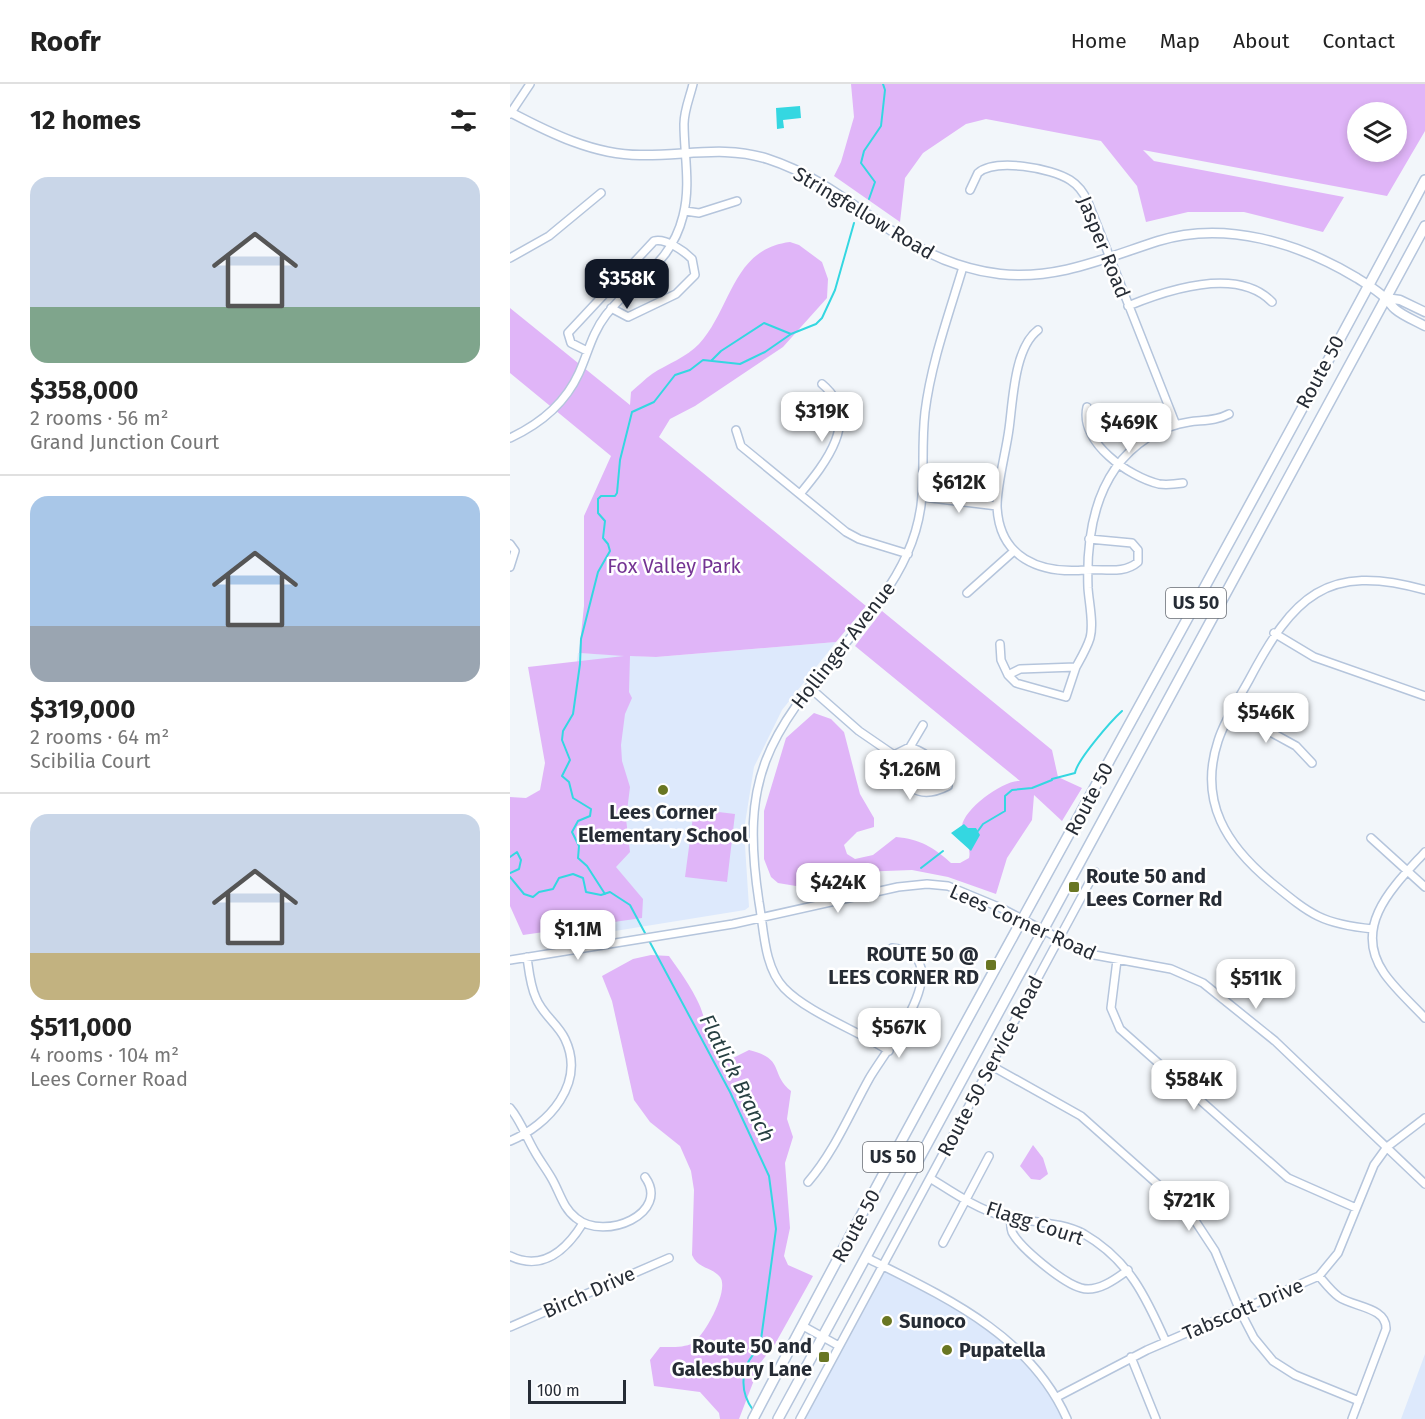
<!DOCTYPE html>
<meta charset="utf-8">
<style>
:root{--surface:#fff;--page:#f6f6f6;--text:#222;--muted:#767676;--line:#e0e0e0;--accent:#111827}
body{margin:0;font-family:"Fira Sans",sans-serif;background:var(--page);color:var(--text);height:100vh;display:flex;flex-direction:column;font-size:22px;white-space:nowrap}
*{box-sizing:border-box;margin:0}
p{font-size:20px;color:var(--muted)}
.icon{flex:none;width:33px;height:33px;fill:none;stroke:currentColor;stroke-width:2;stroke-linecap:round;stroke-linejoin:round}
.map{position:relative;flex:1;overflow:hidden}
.details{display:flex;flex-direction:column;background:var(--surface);width:510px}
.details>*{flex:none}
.fabs{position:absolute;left:837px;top:18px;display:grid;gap:12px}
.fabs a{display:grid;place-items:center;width:60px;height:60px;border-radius:50%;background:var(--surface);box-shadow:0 3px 9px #0003;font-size:30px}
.scale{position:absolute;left:18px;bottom:15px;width:98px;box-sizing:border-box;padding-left:6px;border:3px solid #262c35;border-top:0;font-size:16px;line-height:21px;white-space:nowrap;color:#262c35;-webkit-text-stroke:4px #fff;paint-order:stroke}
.price{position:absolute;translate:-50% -51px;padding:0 14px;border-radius:12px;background:#fff;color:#222;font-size:20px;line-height:39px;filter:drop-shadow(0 2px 3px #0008)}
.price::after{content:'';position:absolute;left:50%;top:36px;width:18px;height:14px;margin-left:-9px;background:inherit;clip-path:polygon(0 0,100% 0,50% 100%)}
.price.on{background:var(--accent);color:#fff}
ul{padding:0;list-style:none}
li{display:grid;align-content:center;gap:12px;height:318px;padding:0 30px}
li+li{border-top:2px solid var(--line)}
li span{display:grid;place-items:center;height:186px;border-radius:18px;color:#555}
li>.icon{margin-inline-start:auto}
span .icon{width:108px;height:108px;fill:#fffc;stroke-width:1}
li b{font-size:26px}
h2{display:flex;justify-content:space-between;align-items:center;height:72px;padding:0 30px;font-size:26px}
header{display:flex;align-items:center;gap:36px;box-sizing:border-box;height:84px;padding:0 30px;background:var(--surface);border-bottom:2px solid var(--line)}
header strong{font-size:28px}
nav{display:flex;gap:33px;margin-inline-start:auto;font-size:21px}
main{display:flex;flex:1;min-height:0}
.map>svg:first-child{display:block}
.built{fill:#dde9fc}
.green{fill:#e0b5f8;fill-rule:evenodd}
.water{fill:#34d7e1}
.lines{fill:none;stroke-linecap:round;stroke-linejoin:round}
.stream{stroke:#34d7e1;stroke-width:2}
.minor-casing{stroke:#b5c5dc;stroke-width:10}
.major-casing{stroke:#b5c5dc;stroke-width:11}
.highway-casing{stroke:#b5c5dc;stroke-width:12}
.minor{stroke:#fff;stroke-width:7}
.major{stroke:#fff;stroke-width:8}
.highway{stroke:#fff;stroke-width:9}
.poi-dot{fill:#697622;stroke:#fff;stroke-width:2}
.labels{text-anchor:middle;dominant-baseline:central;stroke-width:5;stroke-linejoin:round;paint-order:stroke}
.shield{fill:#fff;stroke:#676b72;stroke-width:1.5}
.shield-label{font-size:18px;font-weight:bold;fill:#262c35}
.street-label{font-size:20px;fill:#262c35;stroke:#fff}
.park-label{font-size:20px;fill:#743493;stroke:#fff}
.poi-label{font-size:20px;font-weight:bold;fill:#262c35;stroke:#fff;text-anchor:start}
.water-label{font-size:21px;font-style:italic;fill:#274042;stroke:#fff}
</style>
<header>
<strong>Roofr</strong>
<nav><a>Home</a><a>Map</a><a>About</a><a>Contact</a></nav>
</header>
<main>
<section class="details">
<h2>12 homes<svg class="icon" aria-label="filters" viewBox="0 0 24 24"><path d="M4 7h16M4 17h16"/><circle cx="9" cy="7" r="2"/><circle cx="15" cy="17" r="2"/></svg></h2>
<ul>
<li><span style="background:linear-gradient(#c9d6e8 70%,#7fa58c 0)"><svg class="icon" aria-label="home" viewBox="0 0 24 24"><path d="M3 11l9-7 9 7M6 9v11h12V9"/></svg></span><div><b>$358,000</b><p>2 rooms · 56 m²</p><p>Grand Junction Court</p></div></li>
<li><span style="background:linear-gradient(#a9c7e8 70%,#9aa5b1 0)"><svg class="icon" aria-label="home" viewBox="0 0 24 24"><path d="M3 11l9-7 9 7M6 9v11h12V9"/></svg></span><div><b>$319,000</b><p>2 rooms · 64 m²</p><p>Scibilia Court</p></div></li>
<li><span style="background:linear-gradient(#c9d6e8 75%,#c2b280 0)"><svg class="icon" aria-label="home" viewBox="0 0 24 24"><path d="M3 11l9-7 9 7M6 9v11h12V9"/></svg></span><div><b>$511,000</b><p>4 rooms · 104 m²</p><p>Lees Corner Road</p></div></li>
</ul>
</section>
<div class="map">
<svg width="915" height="1335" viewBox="0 0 915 1335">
<rect width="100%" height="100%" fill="#f2f6fa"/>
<path class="built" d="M326,558L272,626L244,683L234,746L239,823L235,826L68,853L40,714L62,616L68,569L146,573Z
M372,1182L485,1245L537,1298L556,1335H294L295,1326Z
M915,1270V1335H891Z"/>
<path class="green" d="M341,0H915V47L877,112L633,66L644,77L834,113L813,148L734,128H678L636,138L627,102L591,57L476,35L456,40L413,69L395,94L390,138L324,92L331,78L344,33ZM886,28V68H848V28Z
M280,158L289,161L312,178L318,195L317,214L273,263L185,322L160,335L149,353L356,522L326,558L146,573L120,572L119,608L122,614L115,630L111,661L112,677L120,703L116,735L120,768L106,783L133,815L132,834L13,851L0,822V713L16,714L30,706L35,679L18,583L114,572L69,569L74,522V432L101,372L0,289V224L120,321L121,308C128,302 135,295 142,290C157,280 177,273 189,260C222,224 222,165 280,158Z
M372,527L542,666L548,693L572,704L552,737L524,711L522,736L497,774L486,810L438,793L402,786L349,788L286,802L268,799L261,793L254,775V727L276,654L304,629L321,635L334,648L350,710L364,734V743L347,748L334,761L337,770L345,775L363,771L386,753C410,755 423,763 441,779H450L459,774C462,761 451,755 452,742C454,725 493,696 510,697L345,562Z
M184,725L225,730L217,798L175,793Z
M141,871L159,872C169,886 182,904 189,920C198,939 197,969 221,975L239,966C276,975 259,989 281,1007L277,1035L283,1053L275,1079L280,1144L274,1172L278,1181L303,1192L265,1260L251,1278L229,1335H210L209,1329L190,1308L144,1302L140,1276L150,1263C160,1263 174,1264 183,1259C194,1252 220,1206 210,1193C202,1183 188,1185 182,1171L184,1106L181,1087L170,1062L140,1038L124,1016L102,917L92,892L123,875Z
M523,1061L533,1074L538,1090L530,1096L521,1095L510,1082Z"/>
<path class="water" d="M290,22L291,34L273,36L274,44L267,45L266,24Z
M454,740L458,744H466L470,751L461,767L441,749Z"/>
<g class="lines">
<path class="stream" d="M359,115L365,98L351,79L354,67L371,42L375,6L373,0
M201,277L211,267L254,239L281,250
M542,695L565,689C567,676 601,637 612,627
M468,747L473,740L495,727V712L502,706L522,704L542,696
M0,773L7,768L11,776L9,785L0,789
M411,784L433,767
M0,793L14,810L23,813L29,808L43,805L49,794L63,790L73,794L76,808L91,811L100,808L120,821L220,1008L259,1092L266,1145L250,1263C231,1280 228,1306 243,1326
M95,810L77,782L68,774L69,762L62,748L68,737L80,732L81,725L63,714L59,698L52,692L60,676L52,656L53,647L63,630L70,580L71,555L88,488L100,467L98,460L93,454L95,437L88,429V415L91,412H105L107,409L110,376L122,328L144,318L165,291L180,286L193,276L230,280L255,268L281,250L306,240L312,234L325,206L344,139"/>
<defs>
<path id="minor" d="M0,30L20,0
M460,106L468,89C486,74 541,84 560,96C568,101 574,109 578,118L666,341
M175,127L189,129L227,117
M0,174L39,152L91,109
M618,222C657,206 727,182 762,218
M528,246C504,264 503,317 499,345C496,368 487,400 487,422C489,474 530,490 575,486C593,484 613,491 628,478V466L622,459L579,455
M77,267L61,259L58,249L144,157C156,154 174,167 182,175L185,191L166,210L118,233L101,224
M577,323C569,358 619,393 649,400C657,401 666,400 673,399
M226,346L231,362L336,448L349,455L398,470
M0,354C30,340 55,320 69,289C78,269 82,249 96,231C125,194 161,181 173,132C181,101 174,71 174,40C174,26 180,13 183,0
M290,410C314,381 353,334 312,300
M413,413L487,422
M0,460L5,467L0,483
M457,509L504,467
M764,549L804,573L915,612
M490,560L491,576L498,591
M566,583L556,613L506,599L498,591L510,585L566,583C571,574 577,564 580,554C584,540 579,519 578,504C576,449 586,387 637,354C650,346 664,340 679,338C693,336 706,337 719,330
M299,603L349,647L384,671C391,701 407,718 438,702C430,681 422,671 400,663L384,671
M722,627L786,662L802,679
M400,663L413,641
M861,754L915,803
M915,768C885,801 841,841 874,889C885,905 901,919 915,934
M863,845C812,840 801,831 762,799C717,762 688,718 708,657C715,635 728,616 739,596C783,513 816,478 915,506
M0,876L223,840L388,803L417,800L438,802L491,824L579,870L661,885L693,899L765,957L915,1100
M607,876L601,924L610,945L778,1094L846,1124
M379,967C349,947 298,929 274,904C254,883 254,846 249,818C230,693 257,653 335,560C358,532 382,504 397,470C421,417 409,381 415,328C421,279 439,230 453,183
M480,981L571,1032L680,1129L705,1167L730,1227L744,1254L763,1277L785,1291L849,1317
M0,1024C11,1037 16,1053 25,1068C30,1077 37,1086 42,1095C50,1109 53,1124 66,1134C95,1158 161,1129 135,1093
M0,1057C39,1041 76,999 55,955C48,940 32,930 26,914C20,901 19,887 17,873
M420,1094C441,1107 468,1126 493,1132C519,1139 550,1137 574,1150C619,1176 636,1213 656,1258
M298,1098C324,1068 340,1029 359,995C372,971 455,871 382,864
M501,1134C501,1139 500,1143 502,1148C510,1164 553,1199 571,1204C587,1209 606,1195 618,1186
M433,1159L479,1072
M0,1172C33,1188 57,1165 73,1139
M357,1174C435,1213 520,1251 557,1335
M809,1192C815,1199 821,1207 829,1213C843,1223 877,1223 876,1245L842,1335
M293,1242L329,1262
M0,1243L159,1174
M621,1273L646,1335
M547,1313L637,1266L809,1192L828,1169L864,1081L877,1063L915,1034
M290,1335L585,788"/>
<path id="major" d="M0,28C40,49 84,71 130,71C174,72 215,61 258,75C347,104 389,178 490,190C548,196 595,174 648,157C715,136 789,159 847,194C856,200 867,206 875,214C879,217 881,222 885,225C893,232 906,237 915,242
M876,214L890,216L915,228"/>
<path id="highway" d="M243,1335C461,919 695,511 915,96
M268,1335L915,142"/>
</defs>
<use href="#minor" class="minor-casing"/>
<use href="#major" class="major-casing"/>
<use href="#highway" class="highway-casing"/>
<use href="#minor" class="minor"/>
<use href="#major" class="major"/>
<use href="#highway" class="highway"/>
</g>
<g class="poi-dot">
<circle cx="153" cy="706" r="6"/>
<rect x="558" y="797" width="12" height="12" rx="3"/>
<rect x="475" y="875" width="12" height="12" rx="3"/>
<circle cx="377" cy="1237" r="6"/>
<circle cx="437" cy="1266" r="6"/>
<rect x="308" y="1267" width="12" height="12" rx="3"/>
</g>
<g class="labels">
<g class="shield">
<rect x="656" y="504" width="60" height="30" rx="4.5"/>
<rect x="353" y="1058" width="60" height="30" rx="4.5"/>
</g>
<g class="shield-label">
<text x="686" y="519">US 50</text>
<text x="383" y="1073">US 50</text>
</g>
<g class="street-label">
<text transform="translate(354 129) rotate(31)">Stringfellow Road</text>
<text transform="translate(594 163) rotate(68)">Jasper Road</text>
<text transform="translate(810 288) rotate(-62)">Route 50</text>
<text transform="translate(333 561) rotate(-52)">Hollinger Avenue</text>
<text transform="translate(579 715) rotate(-62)">Route 50</text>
<text transform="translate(513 838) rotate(24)">Lees Corner Road</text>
<text transform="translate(480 982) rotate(-62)">Route 50 Service Road</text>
<text transform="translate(525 1139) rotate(18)">Flagg Court</text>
<text transform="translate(346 1142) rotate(-62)">Route 50</text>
<text transform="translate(79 1208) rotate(-24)">Birch Drive</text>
<text transform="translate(733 1225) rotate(-23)">Tabscott Drive</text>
</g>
<g class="park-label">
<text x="164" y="482">Fox Valley Park</text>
</g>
<g class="poi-label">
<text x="153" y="728" text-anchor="middle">Lees Corner<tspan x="153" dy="23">Elementary School</tspan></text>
<text x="576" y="792">Route 50 and<tspan x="576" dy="23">Lees Corner Rd</tspan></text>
<text x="469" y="870" text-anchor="end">ROUTE 50 @<tspan x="469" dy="23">LEES CORNER RD</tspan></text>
<text x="389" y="1237">Sunoco</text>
<text x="302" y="1262" text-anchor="end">Route 50 and<tspan x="302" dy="23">Galesbury Lane</tspan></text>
<text x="449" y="1266">Pupatella</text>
</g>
<g class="water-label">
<text transform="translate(227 994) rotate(63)">Flatlick Branch</text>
</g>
</g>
</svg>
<div class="fabs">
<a><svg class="icon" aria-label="layers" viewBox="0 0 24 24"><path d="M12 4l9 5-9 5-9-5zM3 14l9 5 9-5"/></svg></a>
</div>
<div class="scale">100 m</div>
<b class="price on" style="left:117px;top:226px">$358K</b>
<b class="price" style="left:312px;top:359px">$319K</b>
<b class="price" style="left:619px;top:370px">$469K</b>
<b class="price" style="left:449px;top:430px">$612K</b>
<b class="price" style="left:756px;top:660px">$546K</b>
<b class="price" style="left:400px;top:717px">$1.26M</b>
<b class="price" style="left:328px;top:830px">$424K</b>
<b class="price" style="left:68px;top:877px">$1.1M</b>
<b class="price" style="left:746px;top:926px">$511K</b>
<b class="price" style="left:389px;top:975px">$567K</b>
<b class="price" style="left:684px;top:1027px">$584K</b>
<b class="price" style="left:679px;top:1148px">$721K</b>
</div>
</main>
